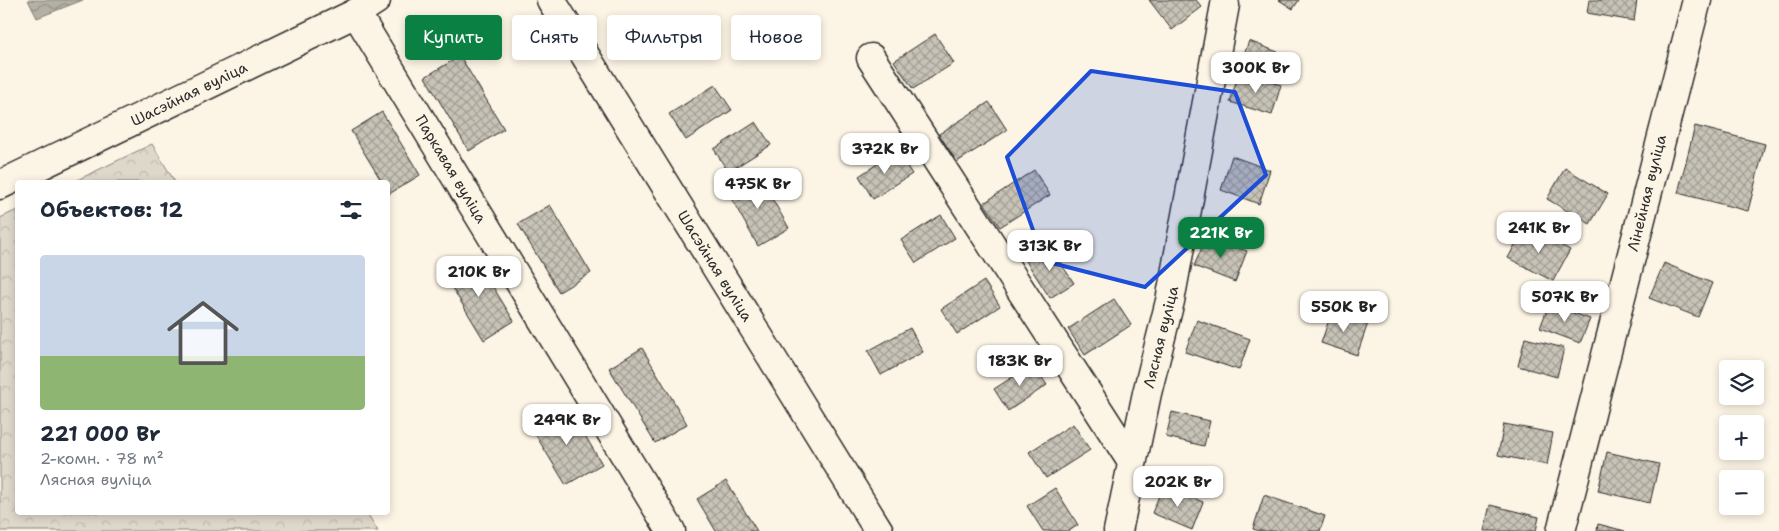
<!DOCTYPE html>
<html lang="ru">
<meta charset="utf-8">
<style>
:root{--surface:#fff;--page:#f6f6f7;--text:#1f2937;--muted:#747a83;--line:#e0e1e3;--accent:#0b8043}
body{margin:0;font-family:"Shantell Sans",sans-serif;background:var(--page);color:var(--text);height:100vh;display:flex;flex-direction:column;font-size:19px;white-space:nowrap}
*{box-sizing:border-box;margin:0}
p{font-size:16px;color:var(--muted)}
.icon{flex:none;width:28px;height:28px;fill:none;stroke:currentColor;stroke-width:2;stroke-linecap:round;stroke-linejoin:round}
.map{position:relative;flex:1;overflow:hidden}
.side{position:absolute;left:15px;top:180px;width:375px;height:335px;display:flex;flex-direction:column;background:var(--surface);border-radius:5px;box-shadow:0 2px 8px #0003}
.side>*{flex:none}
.banner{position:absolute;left:405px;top:15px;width:475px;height:45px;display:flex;gap:10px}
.buttons{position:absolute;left:1719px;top:360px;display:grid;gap:10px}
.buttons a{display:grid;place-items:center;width:45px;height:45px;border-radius:5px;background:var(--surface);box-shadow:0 2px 8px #0003;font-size:25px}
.price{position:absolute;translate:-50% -42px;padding:0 11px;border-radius:10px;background:#fff;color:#222;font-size:16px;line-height:32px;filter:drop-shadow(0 1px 2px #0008)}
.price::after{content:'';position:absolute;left:50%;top:30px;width:15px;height:11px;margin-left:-8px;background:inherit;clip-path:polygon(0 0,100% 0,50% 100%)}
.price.selected{background:var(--accent);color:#fff}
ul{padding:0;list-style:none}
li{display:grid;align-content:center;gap:10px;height:265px;padding:0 25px}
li+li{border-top:1px solid var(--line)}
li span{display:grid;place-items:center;height:155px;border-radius:5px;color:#555}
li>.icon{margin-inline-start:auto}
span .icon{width:90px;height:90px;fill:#fffc;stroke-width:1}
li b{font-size:21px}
h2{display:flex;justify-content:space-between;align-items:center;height:60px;padding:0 25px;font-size:21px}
.tag{padding:0 18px;border-radius:5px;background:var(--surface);box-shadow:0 2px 8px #0003;font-size:18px;line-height:45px}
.tag.selected{background:var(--accent);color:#fff}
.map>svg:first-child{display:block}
.forest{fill:url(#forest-crowns);stroke:#84827a}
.water{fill:url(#water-waves);stroke:#7d7b74}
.building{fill:url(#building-cross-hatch);stroke:#2b2b2b}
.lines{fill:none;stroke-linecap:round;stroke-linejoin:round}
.street-casing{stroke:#2b2b2b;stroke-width:31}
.secondary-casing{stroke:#2b2b2b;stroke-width:31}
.street{stroke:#fcf5e5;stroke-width:28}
.secondary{stroke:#fcf5e5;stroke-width:28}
.marked{fill:#1d4ed8;fill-opacity:0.2;stroke:#1d4ed8;stroke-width:4;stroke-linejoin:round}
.labels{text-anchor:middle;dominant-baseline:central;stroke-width:4;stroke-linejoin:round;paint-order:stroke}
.street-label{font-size:15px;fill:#2b2b2b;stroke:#fcf5e5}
</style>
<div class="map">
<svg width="1779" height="531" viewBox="0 0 1779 531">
<defs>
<pattern id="forest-crowns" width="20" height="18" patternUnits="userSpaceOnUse" patternTransform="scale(1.25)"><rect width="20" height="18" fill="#ded8ca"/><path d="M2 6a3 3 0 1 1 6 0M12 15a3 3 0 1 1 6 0" fill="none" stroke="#bfbaae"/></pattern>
<pattern id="water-waves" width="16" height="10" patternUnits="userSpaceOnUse" patternTransform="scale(1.25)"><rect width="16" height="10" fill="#b4b0a5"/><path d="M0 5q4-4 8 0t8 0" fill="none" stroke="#938f87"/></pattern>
<pattern id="building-cross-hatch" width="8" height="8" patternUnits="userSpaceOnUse" patternTransform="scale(1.25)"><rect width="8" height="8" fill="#c8c3b7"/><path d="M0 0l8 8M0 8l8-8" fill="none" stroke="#a39f95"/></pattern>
</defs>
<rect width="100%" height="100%" fill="#fcf5e5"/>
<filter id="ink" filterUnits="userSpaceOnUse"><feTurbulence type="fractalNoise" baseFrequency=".02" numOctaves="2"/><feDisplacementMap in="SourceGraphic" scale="10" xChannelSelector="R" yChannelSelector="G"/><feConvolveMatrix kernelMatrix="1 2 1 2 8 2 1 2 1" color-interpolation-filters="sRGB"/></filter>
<g filter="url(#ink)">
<path class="forest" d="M152,144L175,182H73Z
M17,210L18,512L367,513L378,531H0V218Z"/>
<path class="water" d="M28,0H83L37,18Z"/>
<path class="building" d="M1149,0H1196L1202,7L1172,30Z
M1279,0H1299L1293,9Z
M1589,0H1637L1634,21L1587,13Z
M935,34L954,63L913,89L894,61Z
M1249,41L1288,56L1279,78L1241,63Z
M460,56L504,129L469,151L425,77Z
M1239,72L1281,85L1272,115L1230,102Z
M715,85L732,110L686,140L669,114Z
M989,102L1007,130L957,162L939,134Z
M382,112L420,175L389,194L388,182H382L351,131Z
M756,122L771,145L728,172L714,149Z
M1695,126L1765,144L1748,211L1678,193Z
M897,151L912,174L873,199L859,176Z
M1232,156L1270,170L1259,204L1221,190Z
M1565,168L1608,194L1590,224L1547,199Z
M1034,170L1050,195L1000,227L984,203Z
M758,174L789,228L758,246L727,191Z
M550,205L591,273L559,292L518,224Z
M941,215L955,238L916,263L901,240Z
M1525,226L1570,250L1553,281L1508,258Z
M1207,236L1247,251L1235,282L1194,266Z
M1049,246L1074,283L1050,298L1026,261Z
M474,256L514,321L484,340L444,274Z
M1664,263L1712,283L1698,317L1649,298Z
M984,281L1000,306L957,334L941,309Z
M1114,299L1131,325L1085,355L1068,329Z
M1549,304L1590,319L1580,343L1540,328Z
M1332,311L1368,323L1357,355L1321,343Z
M1197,320L1250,339L1239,370L1185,352Z
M910,328L923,352L881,375L868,351Z
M1525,338L1564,348L1557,377L1518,366Z
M642,348L687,424L655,443L609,368Z
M1033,364L1047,385L1008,411L994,389Z
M568,407L602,464L566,485L532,429Z
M1172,412L1210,421L1204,446L1166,437Z
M1073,424L1090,450L1046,478L1029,452Z
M1504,424L1553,433L1547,465L1498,455Z
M1607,452L1659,464L1650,503L1598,491Z
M726,481L757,531H716L697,499Z
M1163,486L1203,502L1192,530L1152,513Z
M1055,488L1078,525L1069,531H1043L1027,506Z
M1264,495L1325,516L1320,531H1260L1253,529Z
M1490,505L1539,517L1536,531H1484Z
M1598,524L1625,531H1597Z"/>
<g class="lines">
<defs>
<path id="street" d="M356,13L671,531
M871,58L1132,462
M1118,531L1147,393L1170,301L1225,5
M1561,531L1697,0"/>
<path id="secondary" d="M551,0L879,531
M0,185L356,13L376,0"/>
</defs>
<use href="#street" class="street-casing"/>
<use href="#secondary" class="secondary-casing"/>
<use href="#street" class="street"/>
<use href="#secondary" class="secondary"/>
</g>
</g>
<path class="marked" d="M1091,71L1235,92L1266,175L1145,287L1044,261L1007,157Z"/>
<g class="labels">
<g class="street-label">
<text transform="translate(189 94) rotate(-26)">Шасэйная вуліца</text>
<text transform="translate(451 169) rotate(59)">Паркавая вуліца</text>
<text transform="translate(1647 193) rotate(-76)">Лінейная вуліца</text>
<text transform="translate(715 266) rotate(58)">Шасэйная вуліца</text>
<text transform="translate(1161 337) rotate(-76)">Лясная вуліца</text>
</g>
</g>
</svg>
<div class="buttons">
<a><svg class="icon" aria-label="layers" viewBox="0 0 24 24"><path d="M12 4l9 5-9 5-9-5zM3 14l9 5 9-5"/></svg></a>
<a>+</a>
<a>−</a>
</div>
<b class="price" style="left:1256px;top:94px">300K Br</b>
<b class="price" style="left:885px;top:175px">372K Br</b>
<b class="price" style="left:758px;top:210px">475K Br</b>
<b class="price" style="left:1539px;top:254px">241K Br</b>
<b class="price selected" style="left:1221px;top:259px">221K Br</b>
<b class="price" style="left:1050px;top:272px">313K Br</b>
<b class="price" style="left:479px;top:298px">210K Br</b>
<b class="price" style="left:1565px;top:323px">507K Br</b>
<b class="price" style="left:1344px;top:333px">550K Br</b>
<b class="price" style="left:1020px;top:387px">183K Br</b>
<b class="price" style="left:567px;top:446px">249K Br</b>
<b class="price" style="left:1178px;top:508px">202K Br</b>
<div class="banner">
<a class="tag selected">Купить</a>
<a class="tag">Снять</a>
<a class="tag">Фильтры</a>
<a class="tag">Новое</a>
</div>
<section class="side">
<h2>Объектов: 12<svg class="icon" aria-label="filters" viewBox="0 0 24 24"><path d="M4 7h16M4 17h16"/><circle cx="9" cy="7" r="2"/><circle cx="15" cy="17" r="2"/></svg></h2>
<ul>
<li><span style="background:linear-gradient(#c9d6e8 65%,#8fb573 0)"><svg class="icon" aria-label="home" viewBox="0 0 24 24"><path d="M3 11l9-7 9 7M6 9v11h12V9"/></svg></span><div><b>221 000 Br</b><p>2-комн. · 78 m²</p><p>Лясная вуліца</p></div></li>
</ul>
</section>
</div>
